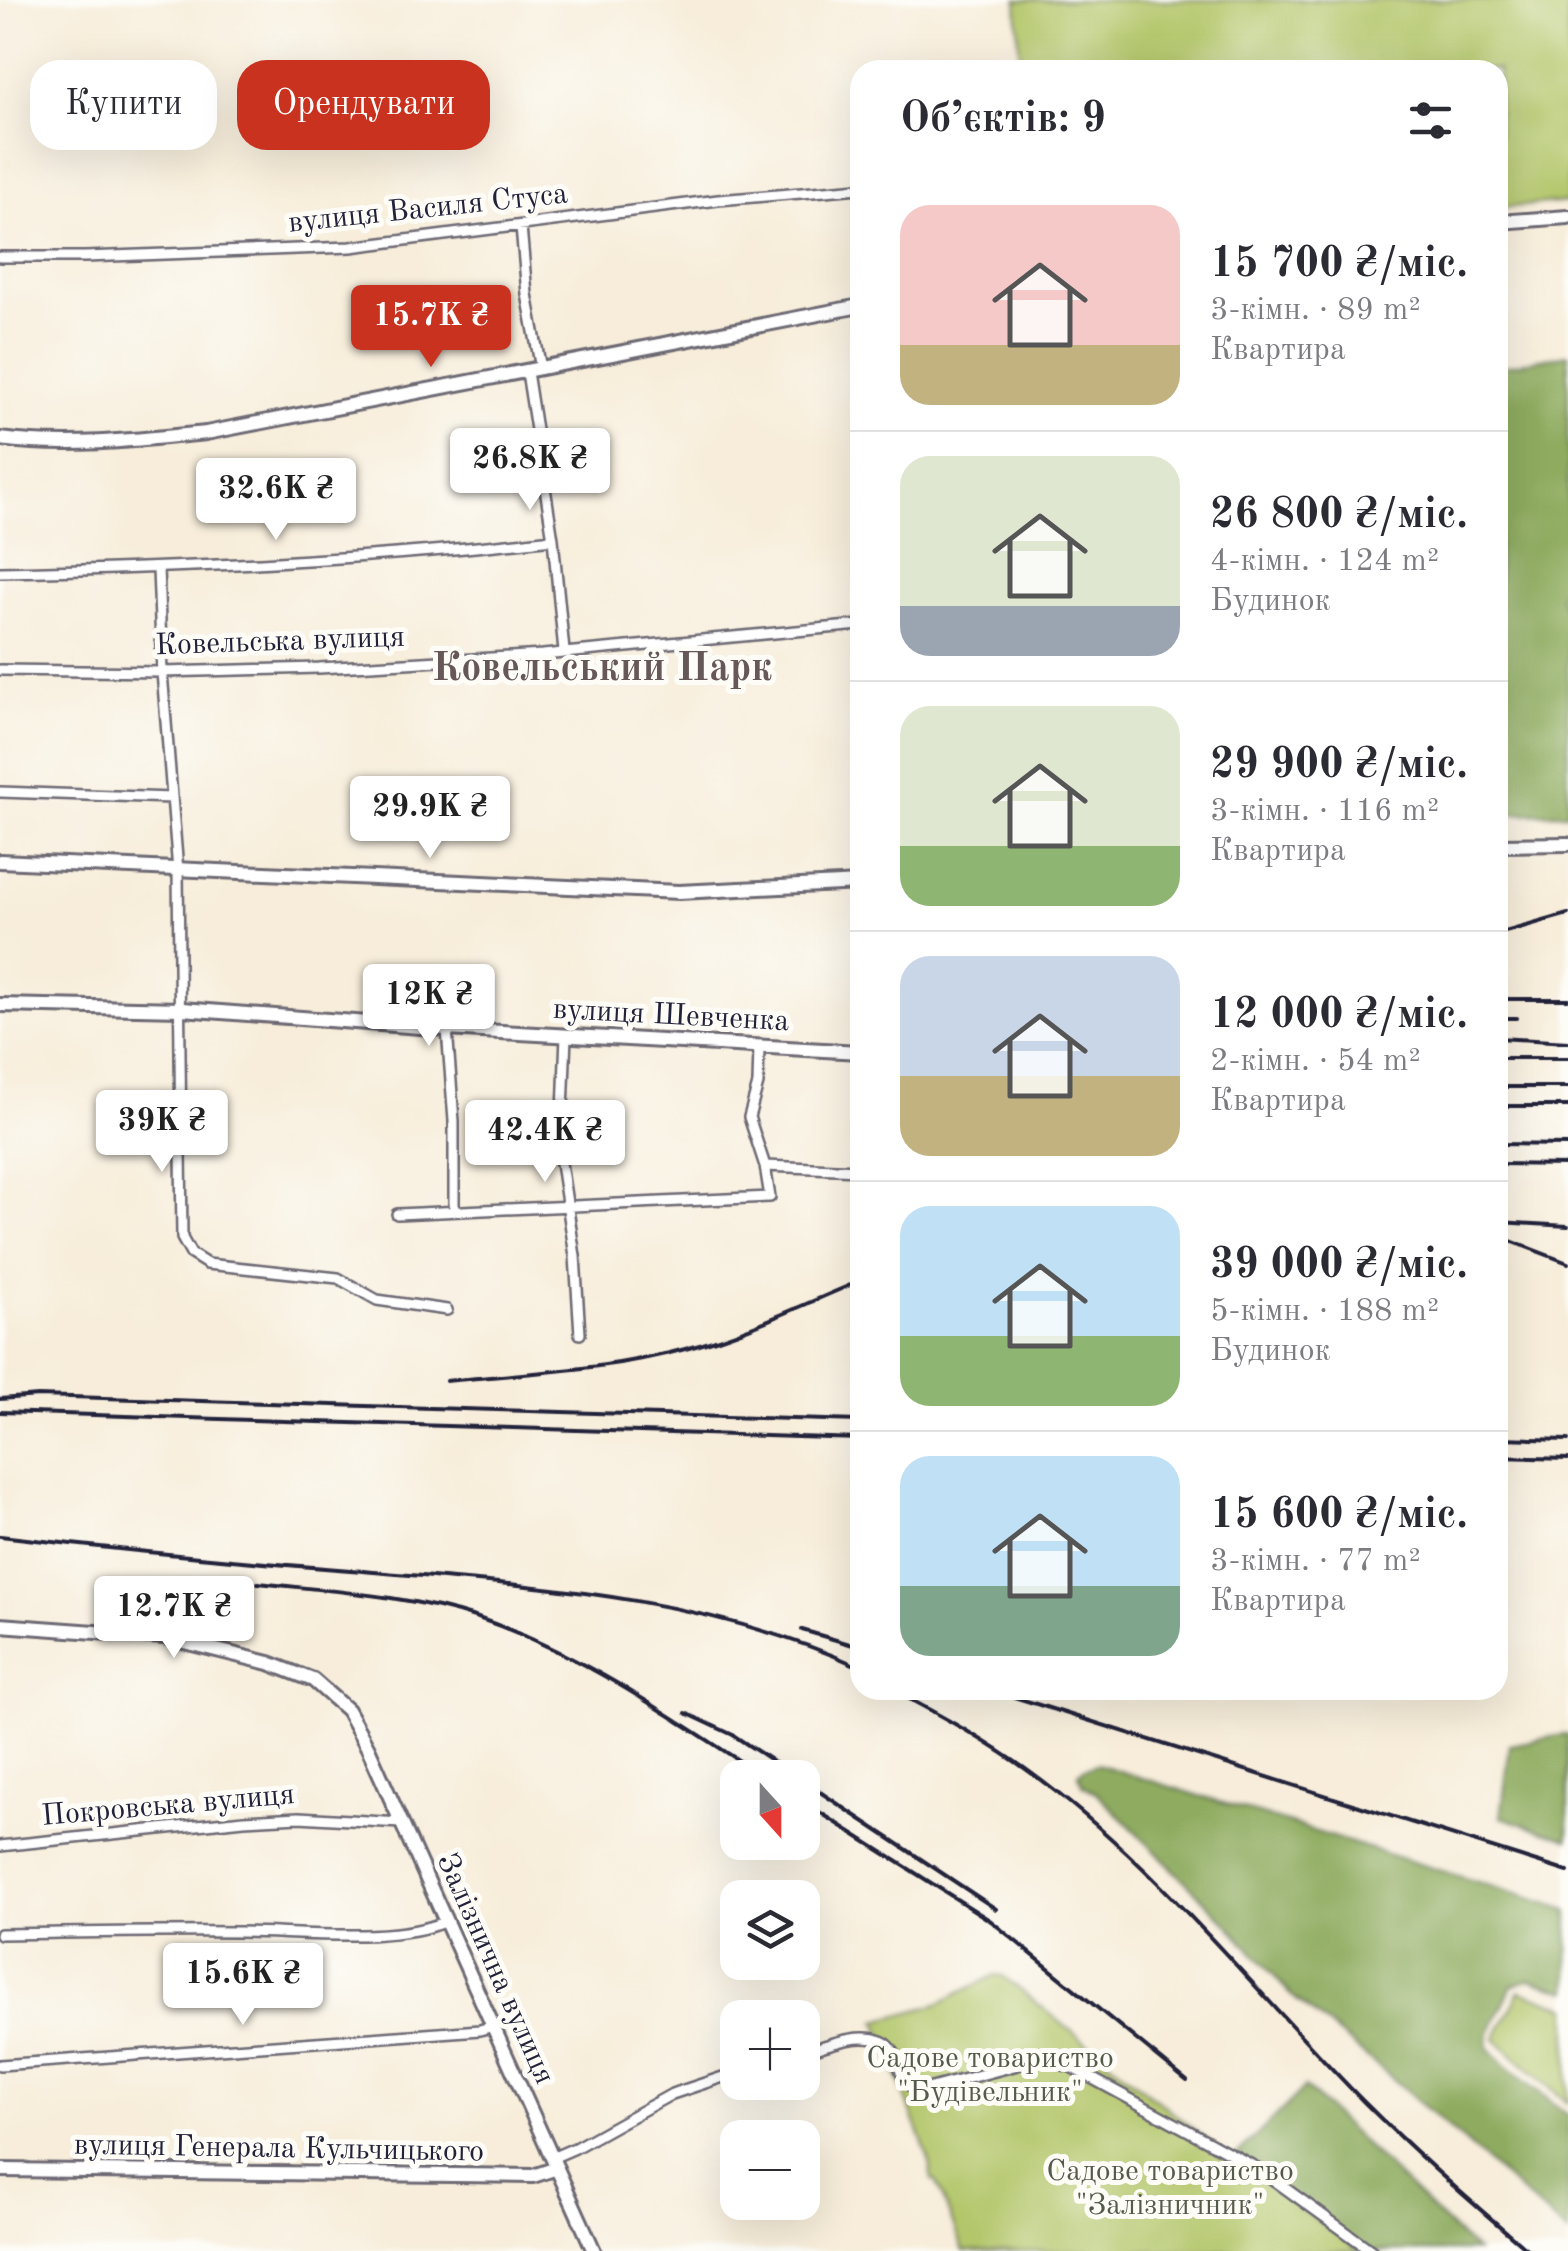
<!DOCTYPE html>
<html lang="uk">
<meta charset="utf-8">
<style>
:root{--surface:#fff;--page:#f7f7f7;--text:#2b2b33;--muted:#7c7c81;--line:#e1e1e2;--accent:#c8321e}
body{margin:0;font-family:"Old Standard TT",serif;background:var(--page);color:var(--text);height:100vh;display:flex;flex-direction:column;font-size:38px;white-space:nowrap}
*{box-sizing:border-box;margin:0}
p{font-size:32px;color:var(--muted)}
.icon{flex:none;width:55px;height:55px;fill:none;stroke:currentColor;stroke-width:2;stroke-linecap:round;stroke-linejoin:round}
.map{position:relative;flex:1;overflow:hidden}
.side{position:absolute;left:850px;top:60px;width:658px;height:1640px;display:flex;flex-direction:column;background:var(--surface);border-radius:30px;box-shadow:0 10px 40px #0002}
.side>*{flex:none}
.hud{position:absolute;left:30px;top:60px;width:670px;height:90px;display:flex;gap:20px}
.needle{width:65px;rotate:159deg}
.fabs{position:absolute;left:720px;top:1760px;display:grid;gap:20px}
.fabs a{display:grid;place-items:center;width:100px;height:100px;border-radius:20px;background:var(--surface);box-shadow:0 10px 40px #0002;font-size:50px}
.price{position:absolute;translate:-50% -85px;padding:0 22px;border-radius:10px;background:#fff;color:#222;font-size:32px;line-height:65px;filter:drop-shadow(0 2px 5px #0008)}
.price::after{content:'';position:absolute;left:50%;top:60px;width:30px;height:22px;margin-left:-15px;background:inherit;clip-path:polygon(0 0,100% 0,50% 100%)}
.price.on{background:var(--accent);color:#fff}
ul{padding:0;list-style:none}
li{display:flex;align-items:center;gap:30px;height:250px;padding:0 50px}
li+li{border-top:2px solid var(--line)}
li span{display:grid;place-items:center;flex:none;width:280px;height:200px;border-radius:30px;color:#555}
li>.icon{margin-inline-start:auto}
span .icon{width:120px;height:120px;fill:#fffc;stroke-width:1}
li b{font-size:42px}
h2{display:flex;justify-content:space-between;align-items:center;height:120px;padding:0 50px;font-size:42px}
.tag{padding:0 35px;border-radius:30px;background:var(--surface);box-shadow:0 10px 40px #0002;font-size:35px;line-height:90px}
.tag.on{background:var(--accent);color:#fff}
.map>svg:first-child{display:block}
.green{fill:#b3c66a;stroke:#6a7452;stroke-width:2.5}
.forest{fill:#8eab5e;stroke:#58664c;stroke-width:2.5}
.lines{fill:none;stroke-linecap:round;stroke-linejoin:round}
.street-casing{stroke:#6d6973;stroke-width:14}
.secondary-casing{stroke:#6d6973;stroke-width:18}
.street{stroke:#fff;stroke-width:9}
.secondary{stroke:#fff;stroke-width:12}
.rail{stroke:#22223b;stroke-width:4}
.labels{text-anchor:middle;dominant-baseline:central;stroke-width:10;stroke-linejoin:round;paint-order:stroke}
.street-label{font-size:30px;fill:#22223b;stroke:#fdfcf7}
.park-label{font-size:30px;fill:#555b4b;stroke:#fdfcf7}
.district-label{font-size:40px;font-weight:bold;fill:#665758;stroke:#fdfcf7}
</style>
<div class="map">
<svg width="1568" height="2251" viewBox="0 0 1568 2251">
<rect width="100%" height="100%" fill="#fdfcf7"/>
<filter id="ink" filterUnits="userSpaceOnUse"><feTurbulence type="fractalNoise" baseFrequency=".01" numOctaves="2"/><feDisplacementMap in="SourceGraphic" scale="20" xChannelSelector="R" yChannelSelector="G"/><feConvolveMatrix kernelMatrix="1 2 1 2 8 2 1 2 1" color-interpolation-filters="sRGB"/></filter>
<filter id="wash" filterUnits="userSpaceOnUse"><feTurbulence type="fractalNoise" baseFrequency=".0048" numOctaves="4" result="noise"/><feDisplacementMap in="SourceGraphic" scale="40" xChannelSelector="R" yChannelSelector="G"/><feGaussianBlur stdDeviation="2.25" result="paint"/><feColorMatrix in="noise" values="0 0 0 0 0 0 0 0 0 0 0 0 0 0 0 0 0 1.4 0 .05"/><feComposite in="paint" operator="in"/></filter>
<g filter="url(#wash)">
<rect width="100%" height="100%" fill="#f7edda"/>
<path class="green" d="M1017,0H1568V202L1498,208V70H1020Z
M995,1975L1003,1976L1232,2160L1360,2251H963L936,2180H932L928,2157L877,2021L938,2004Z
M1520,1991L1568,2007V2103L1495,2039Z"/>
<path class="forest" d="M1568,354V575L1560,596L1568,618V813L1498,814V367Z
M1568,1734V1839L1501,1817L1510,1745Z
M1097,1764L1568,1910V1991L1529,1979L1512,1986L1489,2033L1488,2047C1509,2073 1543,2092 1568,2116V2234L1398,2083L1291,1995L1225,1921L1098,1794L1083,1785L1078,1774L1085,1768Z
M1305,2087L1457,2234L1476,2251H1360L1232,2160Z"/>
</g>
<g filter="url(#ink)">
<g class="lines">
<defs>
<path id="street" d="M521,227L527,294L541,369
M0,257H85L351,247L718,200L860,188
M527,372L553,539L564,651
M158,569L162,672L178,871L182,1238L191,1254L207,1264L338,1278L377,1300L447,1310
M0,572C185,568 370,560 553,539
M0,670L162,672L319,668L543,655L860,625
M0,792L172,798
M447,1029L454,1121V1210
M566,1035L561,1163L575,1256L580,1334
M765,1166L860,1170
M397,1214L770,1197L765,1166L749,1117L758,1084L759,1047
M0,1846L244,1820L299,1817L401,1823
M0,1934C80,1933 160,1931 239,1932C296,1932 396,1944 446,1921
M802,2053C826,2046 857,2032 881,2041C906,2050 892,2089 924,2090L1040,2059L1071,2067L1257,2168L1372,2251
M0,2065L480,2030L493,2026
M552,2158L575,2148L672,2094L738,2072"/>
<path id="secondary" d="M1498,222L1568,217
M0,439C69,448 138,440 206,433L860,306
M1498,845L1568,844
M0,861L679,892L860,883
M0,1005L182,1009L447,1029L860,1052
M0,1625L164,1637L269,1663L313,1680L347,1710L368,1748L594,2251
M0,2170L533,2176L557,2168"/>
</defs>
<use href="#street" class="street-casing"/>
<use href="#secondary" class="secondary-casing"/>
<use href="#street" class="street"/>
<use href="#secondary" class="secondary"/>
<path class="rail" d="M1498,934L1568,914
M1498,999H1568
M1498,1018H1516
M1498,1038L1568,1042
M1498,1058H1568
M1498,1087H1568
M1498,1106H1568
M1498,1144L1568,1145
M1498,1164L1568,1165
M1498,1222L1568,1226
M1498,1236L1568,1263
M446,1381C526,1373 611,1370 689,1348C748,1332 804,1304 860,1281
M0,1399L38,1396L860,1421
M0,1412L860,1439
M1498,1438L1568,1440
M1498,1457L1568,1459
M0,1536C121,1550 242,1562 363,1571C535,1586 700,1595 860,1667
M258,1583C331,1591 408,1595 478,1618C582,1653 674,1719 766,1778
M802,1630L860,1647
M892,1690C943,1716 996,1746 1042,1781C1164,1873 1258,1995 1365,2103C1417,2155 1473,2204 1529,2251
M992,1690L1568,1872
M686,1713L733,1735L798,1778
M802,1780L996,1909
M802,1801L991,1921L1187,2081"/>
</g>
</g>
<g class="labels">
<g class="street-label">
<text transform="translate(428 209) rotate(-6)">вулиця Василя Стуса</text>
<text transform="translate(280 642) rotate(-2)">Ковельська вулиця</text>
<text transform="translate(671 1016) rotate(3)">вулиця Шевченка</text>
<text transform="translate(168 1806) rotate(-5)">Покровська вулиця</text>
<text transform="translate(495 1969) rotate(66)">Залізнична вулиця</text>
<text transform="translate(279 2149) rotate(1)">вулиця Генерала Кульчицького</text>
</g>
<g class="park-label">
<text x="990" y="2059">Садове товариство<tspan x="990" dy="34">"Будівельник"</tspan></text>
<text x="1170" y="2172">Садове товариство<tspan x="1170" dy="34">"Залізничник"</tspan></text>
</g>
<g class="district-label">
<text x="602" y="670">Ковельський Парк</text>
</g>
</g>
</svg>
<div class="fabs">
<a><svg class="needle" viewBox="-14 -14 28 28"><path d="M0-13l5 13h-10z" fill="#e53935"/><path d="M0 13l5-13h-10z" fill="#7c7c81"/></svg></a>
<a><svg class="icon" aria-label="layers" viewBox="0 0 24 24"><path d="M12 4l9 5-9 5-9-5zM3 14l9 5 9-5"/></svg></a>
<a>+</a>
<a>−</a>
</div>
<b class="price on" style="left:431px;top:370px">15.7K ₴</b>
<b class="price" style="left:530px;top:513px">26.8K ₴</b>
<b class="price" style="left:276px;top:543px">32.6K ₴</b>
<b class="price" style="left:430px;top:861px">29.9K ₴</b>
<b class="price" style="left:429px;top:1049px">12K ₴</b>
<b class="price" style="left:162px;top:1175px">39K ₴</b>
<b class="price" style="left:545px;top:1185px">42.4K ₴</b>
<b class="price" style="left:174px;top:1661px">12.7K ₴</b>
<b class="price" style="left:243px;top:2028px">15.6K ₴</b>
<div class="hud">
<a class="tag">Купити</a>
<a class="tag on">Орендувати</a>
</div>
<section class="side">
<h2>Об’єктів: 9<svg class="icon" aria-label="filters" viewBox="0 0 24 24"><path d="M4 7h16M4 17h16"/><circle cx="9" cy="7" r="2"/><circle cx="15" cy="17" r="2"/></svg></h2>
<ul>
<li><span style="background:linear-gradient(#f6c9c9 70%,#c2b280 0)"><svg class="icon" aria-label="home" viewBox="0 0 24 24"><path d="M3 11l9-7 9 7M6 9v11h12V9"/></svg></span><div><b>15 700 ₴/міс.</b><p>3-кімн. · 89 m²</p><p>Квартира</p></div></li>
<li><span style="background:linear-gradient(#dfe7d0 75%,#9aa5b1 0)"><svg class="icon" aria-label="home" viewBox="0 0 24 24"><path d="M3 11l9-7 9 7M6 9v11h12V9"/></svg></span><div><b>26 800 ₴/міс.</b><p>4-кімн. · 124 m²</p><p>Будинок</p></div></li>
<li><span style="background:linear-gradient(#dfe7d0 70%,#8fb573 0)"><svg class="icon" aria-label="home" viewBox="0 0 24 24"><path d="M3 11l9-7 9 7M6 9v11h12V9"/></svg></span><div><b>29 900 ₴/міс.</b><p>3-кімн. · 116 m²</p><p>Квартира</p></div></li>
<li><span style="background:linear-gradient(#c9d6e8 60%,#c2b280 0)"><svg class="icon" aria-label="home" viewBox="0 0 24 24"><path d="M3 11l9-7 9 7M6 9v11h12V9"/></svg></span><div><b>12 000 ₴/міс.</b><p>2-кімн. · 54 m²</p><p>Квартира</p></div></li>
<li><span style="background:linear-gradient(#bfe0f5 65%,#8fb573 0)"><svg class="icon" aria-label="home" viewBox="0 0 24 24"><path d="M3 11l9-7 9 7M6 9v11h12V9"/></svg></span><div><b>39 000 ₴/міс.</b><p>5-кімн. · 188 m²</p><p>Будинок</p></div></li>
<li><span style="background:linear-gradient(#bfe0f5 65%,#7fa58c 0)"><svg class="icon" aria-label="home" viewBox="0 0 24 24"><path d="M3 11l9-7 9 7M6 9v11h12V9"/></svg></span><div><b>15 600 ₴/міс.</b><p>3-кімн. · 77 m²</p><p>Квартира</p></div></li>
</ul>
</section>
</div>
